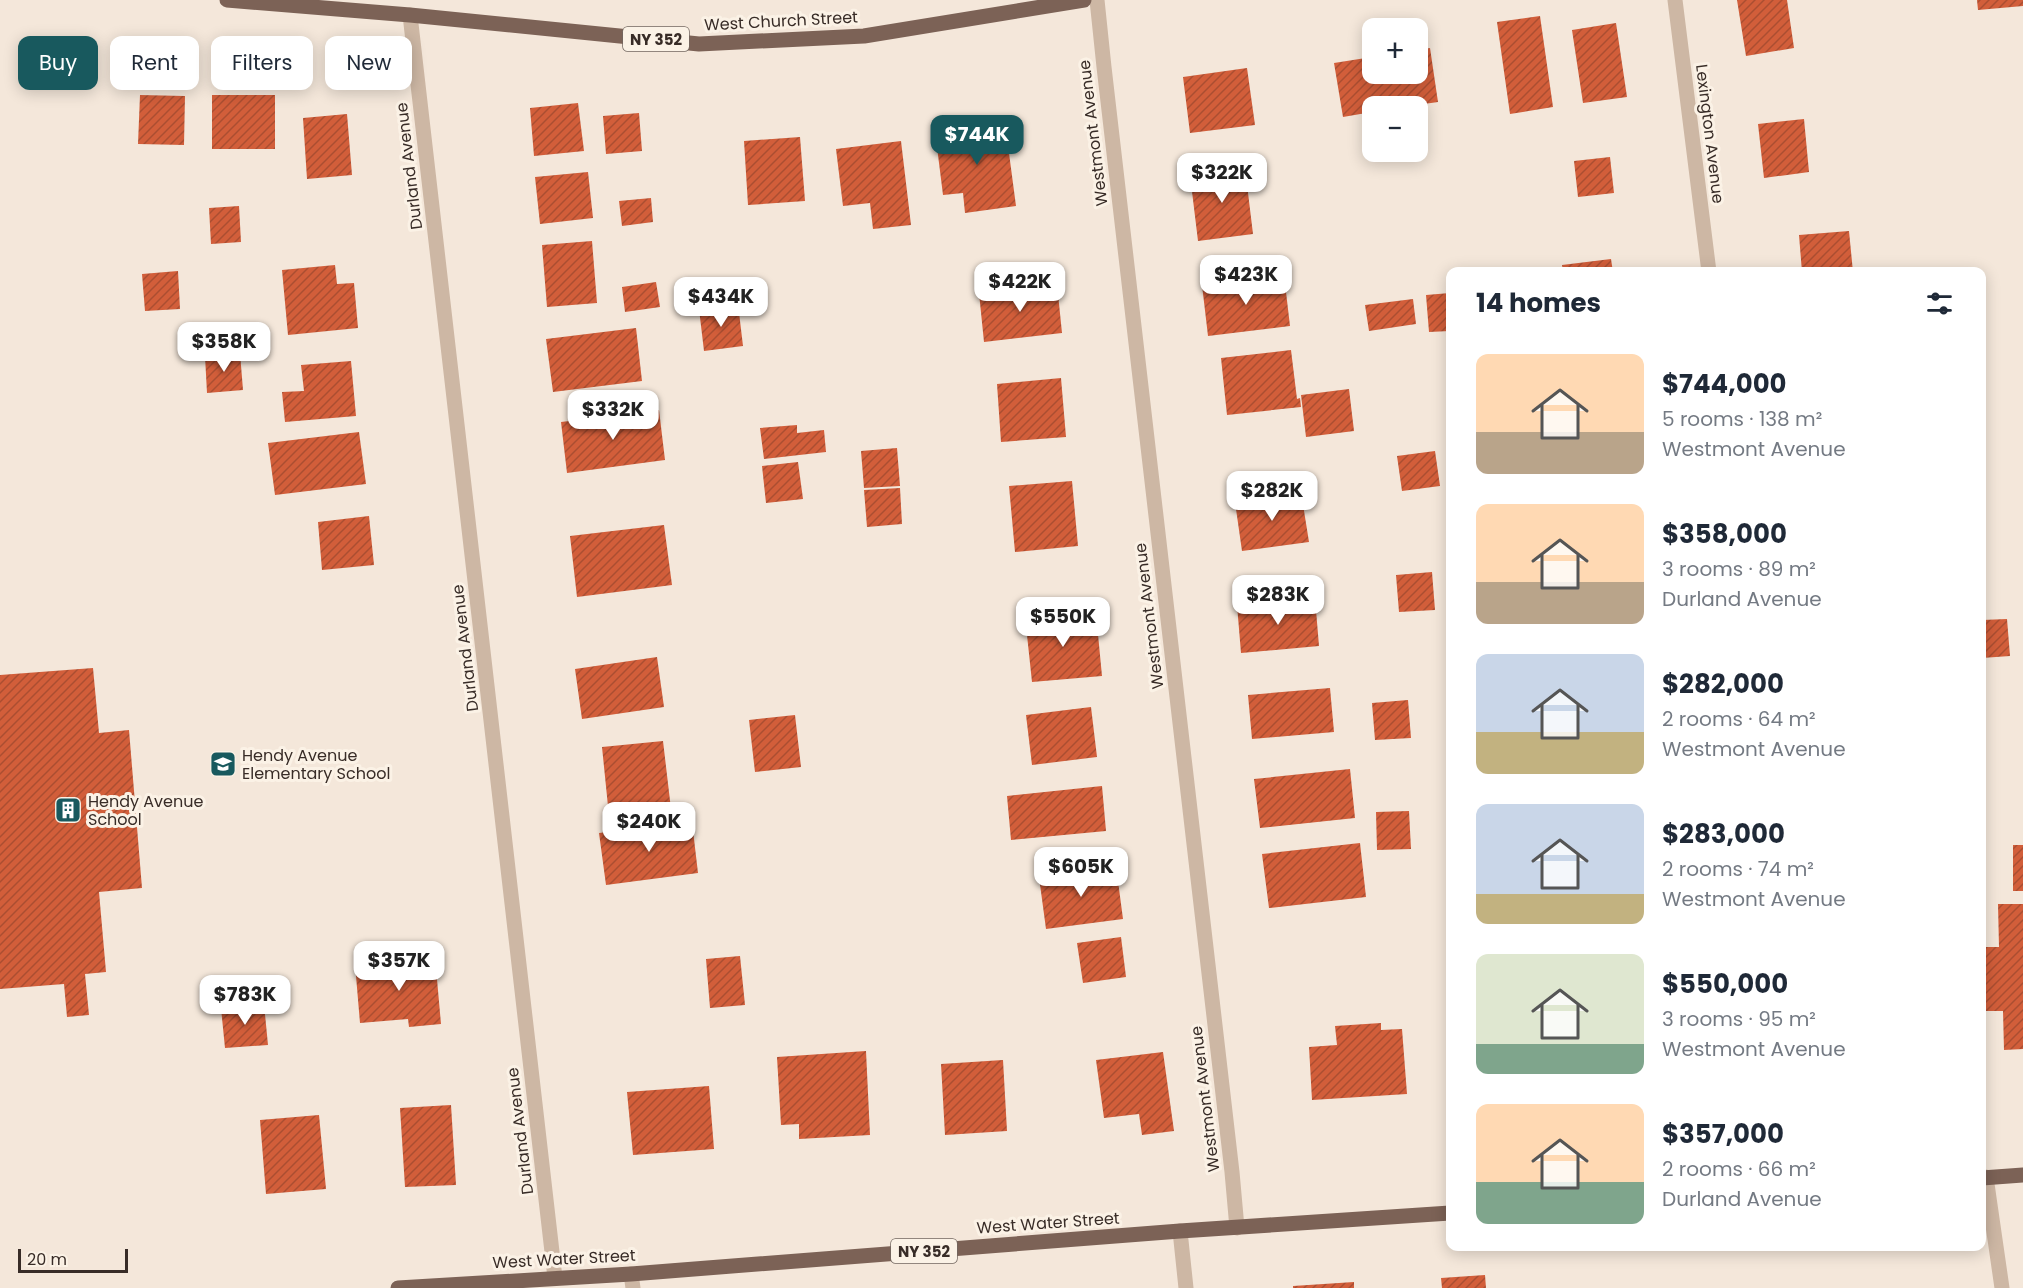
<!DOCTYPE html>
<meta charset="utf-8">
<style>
:root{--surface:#fff;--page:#f6f6f7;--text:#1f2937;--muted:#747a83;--accent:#18595e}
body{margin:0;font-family:Poppins,sans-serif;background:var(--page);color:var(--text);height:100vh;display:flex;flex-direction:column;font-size:22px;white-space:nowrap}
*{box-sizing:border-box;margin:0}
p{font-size:20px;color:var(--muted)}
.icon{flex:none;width:33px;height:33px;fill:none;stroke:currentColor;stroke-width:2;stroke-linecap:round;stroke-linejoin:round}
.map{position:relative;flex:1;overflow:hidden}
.details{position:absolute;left:1446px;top:267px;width:540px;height:984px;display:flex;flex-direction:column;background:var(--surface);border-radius:12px;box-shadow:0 3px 15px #0003}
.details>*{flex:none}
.hud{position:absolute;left:18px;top:36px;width:570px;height:54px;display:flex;gap:12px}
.fabs{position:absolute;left:1362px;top:18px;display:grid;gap:12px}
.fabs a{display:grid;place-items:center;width:66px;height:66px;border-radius:12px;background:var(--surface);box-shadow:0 3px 15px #0003;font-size:30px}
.scale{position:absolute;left:18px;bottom:15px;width:110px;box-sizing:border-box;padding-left:6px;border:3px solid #382c27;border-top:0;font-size:16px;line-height:21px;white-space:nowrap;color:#382c27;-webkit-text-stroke:4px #fbf2e6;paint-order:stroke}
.price{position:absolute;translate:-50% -51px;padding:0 14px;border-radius:12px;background:#fff;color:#222;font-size:20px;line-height:39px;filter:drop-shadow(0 2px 3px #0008)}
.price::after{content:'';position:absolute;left:50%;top:36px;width:18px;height:14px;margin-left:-9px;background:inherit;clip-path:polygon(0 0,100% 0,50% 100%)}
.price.current{background:var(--accent);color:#fff}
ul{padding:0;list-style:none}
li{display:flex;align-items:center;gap:18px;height:150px;padding:0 30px}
li span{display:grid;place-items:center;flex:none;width:168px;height:120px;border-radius:12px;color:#555}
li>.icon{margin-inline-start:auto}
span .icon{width:72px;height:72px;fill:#fffc;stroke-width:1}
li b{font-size:26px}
h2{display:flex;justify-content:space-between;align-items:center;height:72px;padding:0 30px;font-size:26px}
.pill{padding:0 21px;border-radius:12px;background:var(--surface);box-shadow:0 3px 15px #0003;font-size:21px;line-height:54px}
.pill.current{background:var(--accent);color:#fff}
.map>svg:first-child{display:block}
.building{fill:url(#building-hatch)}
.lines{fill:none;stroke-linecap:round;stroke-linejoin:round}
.street{stroke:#cdb7a4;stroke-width:15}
.primary{stroke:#7c6256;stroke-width:15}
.labels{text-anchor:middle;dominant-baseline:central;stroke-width:6;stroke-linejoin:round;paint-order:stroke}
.shield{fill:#fbf2e6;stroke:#726760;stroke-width:1.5}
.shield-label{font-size:15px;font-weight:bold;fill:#382c27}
.street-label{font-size:16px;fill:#382c27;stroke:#fbf2e6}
.poi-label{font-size:16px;fill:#382c27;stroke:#fbf2e6;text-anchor:start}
</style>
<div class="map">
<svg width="2023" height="1288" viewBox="0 0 2023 1288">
<defs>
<pattern id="building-hatch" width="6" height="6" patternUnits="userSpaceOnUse" patternTransform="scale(1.5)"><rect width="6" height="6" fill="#d25e3a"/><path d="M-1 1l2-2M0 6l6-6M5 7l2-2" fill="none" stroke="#ab4e31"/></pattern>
</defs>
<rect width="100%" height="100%" fill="#f4e7da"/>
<path class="building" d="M1737,0H1787L1794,48L1746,56Z
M1977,0H2023V6L1978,10Z
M1540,16L1553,107L1510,114L1497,22Z
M1616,23L1627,97L1583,103L1572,30Z
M1430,48L1438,102L1410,106H1372V112L1343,117L1334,63L1372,57V74H1418V50Z
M1247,68L1255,125L1190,133L1183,77Z
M140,95L185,96L184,145L138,144Z
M212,95H275V149H212Z
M578,103L584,151L534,156L530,108Z
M639,113L642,151L606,154L603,116Z
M347,114L352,175L307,179L303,118Z
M1804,119L1809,172L1764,178L1758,124Z
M1005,123L1016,206L965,213L963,193L943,195L935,131Z
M800,137L805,201L748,205L744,141Z
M901,141L911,225L873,229L870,203L843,206L836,149Z
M1610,157L1614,193L1578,197L1574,161Z
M1245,168L1253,234L1198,241L1190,175Z
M588,172L593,218L540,224L535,177Z
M651,198L653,222L622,226L619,201Z
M239,206L241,242L211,244L209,208Z
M1849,231L1853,272H1802L1799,235Z
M592,241L597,303L547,307L542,245Z
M1611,259L1613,272H1563L1562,265Z
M335,265L337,284L354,283L358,328L288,335L282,270Z
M178,271L180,309L145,311L142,274Z
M1284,275L1290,326L1208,336L1202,285Z
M656,282L660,307L625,312L622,287Z
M1057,284L1062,333L984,342L979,293Z
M1450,293V331L1429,332L1426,295Z
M1413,299L1416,324L1369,331L1365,305Z
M738,304L743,346L704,351L699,309Z
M636,328L642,381L553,392L546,339Z
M1291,350L1297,399L1300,398L1301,407L1227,415L1221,358Z
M240,353L243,390L207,393L205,356Z
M351,361L356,416L285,422L282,392L304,391L301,365Z
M1061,378L1066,437L1001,442L997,384Z
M1349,389L1354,431L1306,437L1301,395Z
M659,410L665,460L567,473L561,422Z
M797,425V433L824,430L826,452L764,459L760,428Z
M359,432L366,484L275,495L268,443Z
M897,448L900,486L864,488L861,451Z
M1435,451L1440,486L1402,491L1397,456Z
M798,462L803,499L766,503L762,466Z
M1072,481L1078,546L1015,552L1009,486Z
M900,488L902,524L867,527L864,490Z
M1301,492L1309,542L1242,551L1235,502Z
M369,516L374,565L322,570L318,522Z
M664,525L672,585L577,597L570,536Z
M1432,572L1435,610L1399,612L1396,575Z
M1315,598L1319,646L1241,653L1237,605Z
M1071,608L1073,627L1097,624L1102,676L1032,682L1027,635L1035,634L1032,611Z
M2007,619L2010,656L1982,658V620Z
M657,657L664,707L582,719L575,669Z
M93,668L99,733L129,730L142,888L99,892L106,972L85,974L89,1015L67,1017L64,984L0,989V675Z
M1330,688L1334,732L1252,739L1248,695Z
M1408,700L1411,738L1375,740L1372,703Z
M1091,707L1097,757L1032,765L1026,715Z
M795,715L801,767L755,772L749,720Z
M663,741L671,809L609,816L602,747Z
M1350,769L1355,818L1260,828L1254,779Z
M1102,786L1106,831L1011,840L1007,796Z
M1409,811L1411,849L1377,850L1376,812Z
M692,822L698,873L606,885L599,833Z
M1360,843L1366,897L1269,908L1262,854Z
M2013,845H2023V891H2013Z
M1116,866L1123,919L1046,929L1039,877Z
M1998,904H2023V1049L2004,1050L2003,1011H1982V947H1999Z
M1121,937L1126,977L1083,983L1077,943Z
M740,956L745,1005L710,1008L706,959Z
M435,957L441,1024L409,1027L408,1019L360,1023L355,964Z
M264,1004L268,1045L225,1048L221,1008Z
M1381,1023V1030L1402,1029L1407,1094L1312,1100L1309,1047L1337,1045L1335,1026Z
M866,1051L870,1135L799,1139V1124L781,1125L777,1057Z
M1163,1052L1174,1131L1142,1135L1139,1114L1104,1118L1096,1060Z
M1003,1060L1007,1131L945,1135L941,1064Z
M709,1086L714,1149L633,1155L627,1092Z
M451,1105L456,1185L405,1187L400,1108Z
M319,1115L326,1189L266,1194L260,1120Z
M1485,1275L1486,1288H1442L1441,1278Z
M1354,1282V1288H1293V1286Z"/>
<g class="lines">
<path class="street" d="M1097,0L1104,67L1232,1172L1237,1228
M1675,0L1709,272
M410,15L555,1278
M1986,1177L2002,1288
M1180,1231L1186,1288
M631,1274L633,1288"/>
<path class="primary" d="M227,0L410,15L699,44L864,36L1084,0
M1982,1178L2023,1175
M398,1288L631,1274L1180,1231L1450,1213"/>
</g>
<defs>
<symbol id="school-square" viewBox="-11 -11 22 22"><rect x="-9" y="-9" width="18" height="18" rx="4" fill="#18595e" stroke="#fbf2e6"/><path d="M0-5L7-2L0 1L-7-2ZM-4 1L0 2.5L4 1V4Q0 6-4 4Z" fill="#fff"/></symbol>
<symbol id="building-square" viewBox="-11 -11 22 22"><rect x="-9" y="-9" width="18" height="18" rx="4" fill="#18595e" stroke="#fbf2e6"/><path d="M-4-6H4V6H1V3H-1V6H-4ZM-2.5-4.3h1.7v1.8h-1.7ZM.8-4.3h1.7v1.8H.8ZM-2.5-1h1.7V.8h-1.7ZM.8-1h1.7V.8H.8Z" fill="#fff"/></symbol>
</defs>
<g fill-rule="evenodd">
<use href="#school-square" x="208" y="749" width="30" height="30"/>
<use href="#building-square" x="53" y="795" width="30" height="30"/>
</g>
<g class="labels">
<g class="shield">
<rect x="623" y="27" width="66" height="24" rx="4.5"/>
<rect x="891" y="1239" width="66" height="24" rx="4.5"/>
</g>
<g class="shield-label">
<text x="656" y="39">NY 352</text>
<text x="924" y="1251">NY 352</text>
</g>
<g class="street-label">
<text transform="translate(781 21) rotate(-3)">West Church Street</text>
<text transform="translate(1093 133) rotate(-97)">Westmont Avenue</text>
<text transform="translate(1710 134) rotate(83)">Lexington Avenue</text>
<text transform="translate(409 166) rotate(-97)">Durland Avenue</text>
<text transform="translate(1149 616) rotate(-97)">Westmont Avenue</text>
<text transform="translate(465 648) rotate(-97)">Durland Avenue</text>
<text transform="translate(1205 1099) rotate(-97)">Westmont Avenue</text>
<text transform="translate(520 1131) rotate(-97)">Durland Avenue</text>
<text transform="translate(1048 1223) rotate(-4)">West Water Street</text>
<text transform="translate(564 1259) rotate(-3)">West Water Street</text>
</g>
<g class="poi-label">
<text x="242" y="755">Hendy Avenue<tspan x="242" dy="18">Elementary School</tspan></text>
<text x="88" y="801">Hendy Avenue<tspan x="88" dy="18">School</tspan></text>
</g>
</g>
</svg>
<div class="fabs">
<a>+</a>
<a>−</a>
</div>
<div class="scale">20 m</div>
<b class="price current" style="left:977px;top:166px">$744K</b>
<b class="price" style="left:1222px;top:204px">$322K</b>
<b class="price" style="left:1246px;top:306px">$423K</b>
<b class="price" style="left:1020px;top:313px">$422K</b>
<b class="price" style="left:721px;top:328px">$434K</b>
<b class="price" style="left:224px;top:373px">$358K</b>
<b class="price" style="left:613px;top:441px">$332K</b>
<b class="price" style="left:1272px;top:522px">$282K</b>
<b class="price" style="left:1278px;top:626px">$283K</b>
<b class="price" style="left:1063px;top:648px">$550K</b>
<b class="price" style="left:649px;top:853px">$240K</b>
<b class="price" style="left:1081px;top:898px">$605K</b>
<b class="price" style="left:399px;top:992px">$357K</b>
<b class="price" style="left:245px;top:1026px">$783K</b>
<div class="hud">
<a class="pill current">Buy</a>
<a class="pill">Rent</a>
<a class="pill">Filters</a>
<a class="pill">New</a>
</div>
<section class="details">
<h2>14 homes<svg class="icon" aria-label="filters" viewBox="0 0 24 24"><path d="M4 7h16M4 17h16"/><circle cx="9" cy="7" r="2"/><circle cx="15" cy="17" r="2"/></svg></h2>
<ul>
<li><span style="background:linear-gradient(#ffd9b3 65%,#b9a48a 0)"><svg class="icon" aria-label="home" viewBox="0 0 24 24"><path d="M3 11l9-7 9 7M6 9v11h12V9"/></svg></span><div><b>$744,000</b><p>5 rooms · 138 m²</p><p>Westmont Avenue</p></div></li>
<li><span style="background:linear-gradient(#ffd9b3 65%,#b9a48a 0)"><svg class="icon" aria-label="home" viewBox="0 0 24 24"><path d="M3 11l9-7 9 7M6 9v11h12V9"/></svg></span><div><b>$358,000</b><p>3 rooms · 89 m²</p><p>Durland Avenue</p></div></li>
<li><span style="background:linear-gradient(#c9d6e8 65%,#c2b280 0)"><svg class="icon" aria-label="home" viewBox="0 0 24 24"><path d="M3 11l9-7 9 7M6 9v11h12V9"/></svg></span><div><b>$282,000</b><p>2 rooms · 64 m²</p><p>Westmont Avenue</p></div></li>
<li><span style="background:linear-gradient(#c9d6e8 75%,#c2b280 0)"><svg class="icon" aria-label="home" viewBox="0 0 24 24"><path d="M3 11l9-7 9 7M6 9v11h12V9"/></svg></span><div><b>$283,000</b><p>2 rooms · 74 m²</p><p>Westmont Avenue</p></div></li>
<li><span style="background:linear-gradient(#dfe7d0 75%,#7fa58c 0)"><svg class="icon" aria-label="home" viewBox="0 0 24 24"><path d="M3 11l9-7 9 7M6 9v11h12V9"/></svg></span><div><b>$550,000</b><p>3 rooms · 95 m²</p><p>Westmont Avenue</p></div></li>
<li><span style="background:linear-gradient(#ffd9b3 65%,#7fa58c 0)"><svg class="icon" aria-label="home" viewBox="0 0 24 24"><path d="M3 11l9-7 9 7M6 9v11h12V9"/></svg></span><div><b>$357,000</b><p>2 rooms · 66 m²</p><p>Durland Avenue</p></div></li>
</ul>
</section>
</div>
